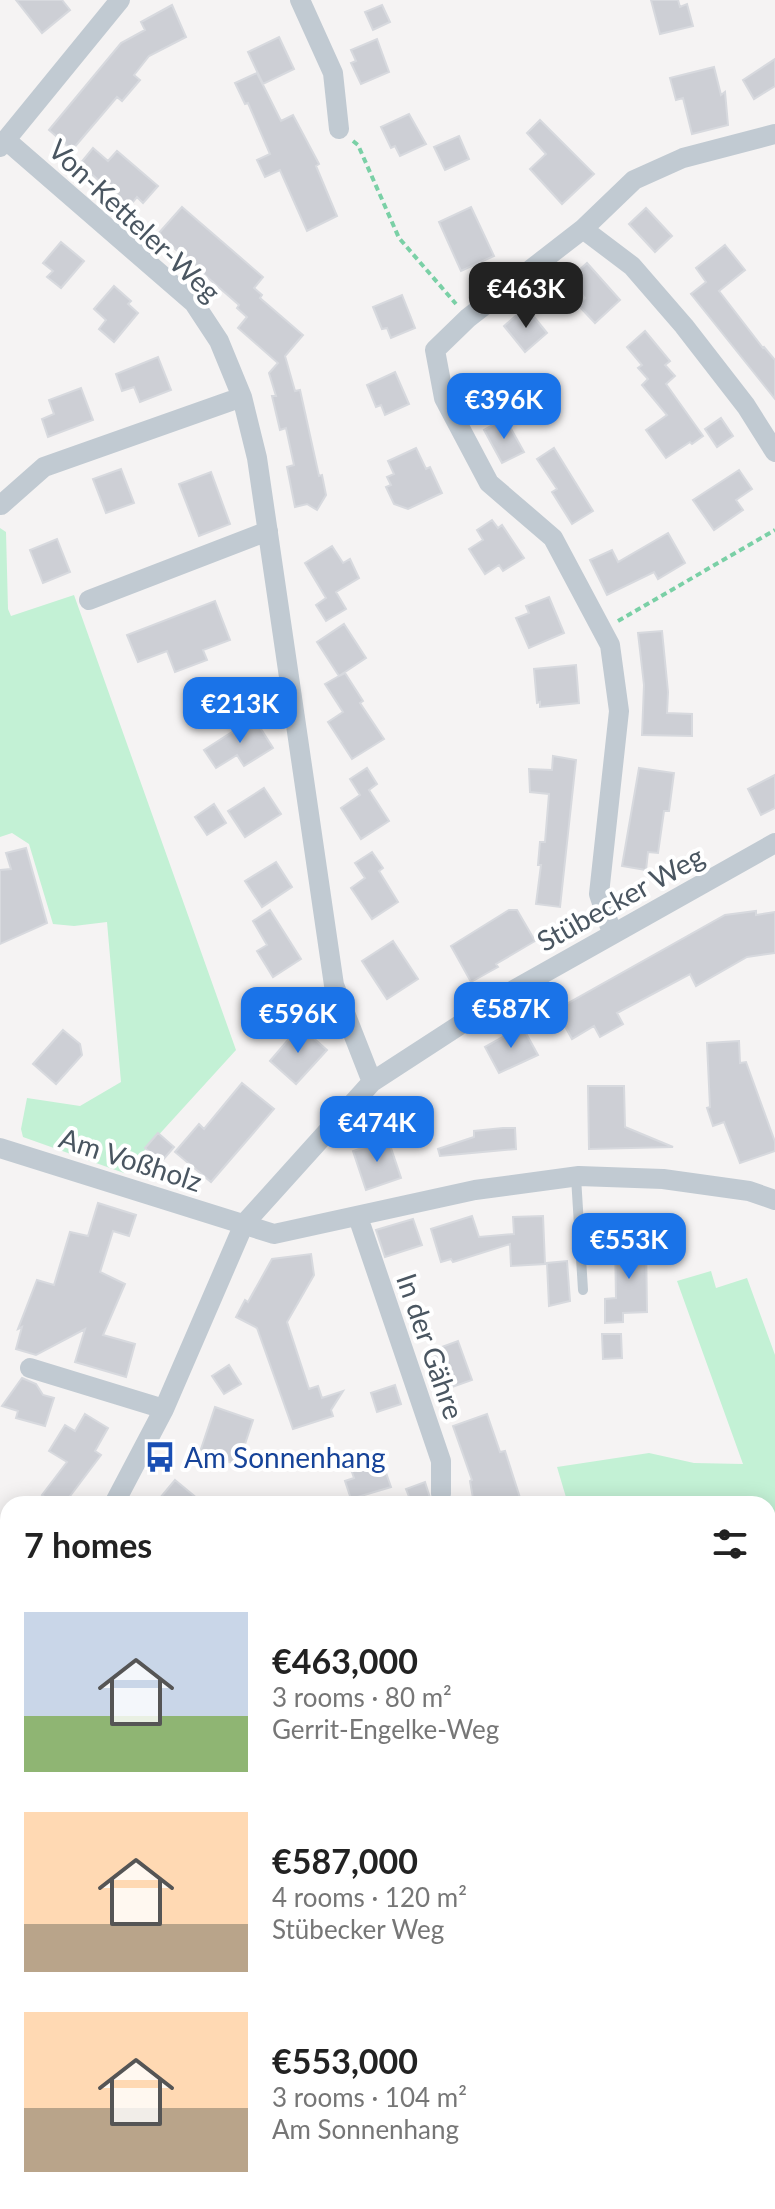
<!DOCTYPE html>
<meta charset="utf-8">
<style>
:root{--surface:#fff;--page:#f2f2f2;--text:#222;--muted:#767676;--accent:#1a73e8}
body{margin:0;font-family:Lato,sans-serif;background:var(--page);color:var(--text);height:100vh;display:flex;flex-direction:column;font-size:30px;white-space:nowrap}
*{box-sizing:border-box;margin:0}
p{font-size:26px;color:var(--muted)}
.icon{flex:none;width:44px;height:44px;fill:none;stroke:currentColor;stroke-width:2;stroke-linecap:round;stroke-linejoin:round}
.map{position:relative;flex:1;overflow:hidden}
.side{position:absolute;left:0px;top:1496px;width:776px;height:714px;display:flex;flex-direction:column;background:var(--surface);border-radius:24px 24px 0 0;box-shadow:0 4px 20px #0003}
.side>*{flex:none}
.price{position:absolute;translate:-50% -68px;padding:0 18px;border-radius:16px;background:var(--accent);color:#fff;font-size:26px;line-height:52px;filter:drop-shadow(0 2px 4px #0008)}
.price::after{content:'';position:absolute;left:50%;top:48px;width:24px;height:18px;margin-left:-12px;background:inherit;clip-path:polygon(0 0,100% 0,50% 100%)}
.price.selected{background:#222;color:#fff}
ul{padding:0;list-style:none}
li{display:flex;align-items:center;gap:24px;height:200px;padding:0 24px}
li span{display:grid;place-items:center;flex:none;width:224px;height:160px;border-radius:0px;color:#555}
li>.icon{margin-inline-start:auto}
span .icon{width:96px;height:96px;fill:#fffc;stroke-width:1}
li b{font-size:34px}
h2{display:flex;justify-content:space-between;align-items:center;height:96px;padding:0 24px;font-size:34px}
.map>svg:first-child{display:block}
.green{fill:#c3f1d5}
.building{fill:#cdcfd5;stroke:#d7d9de;stroke-width:2}
.lines{fill:none;stroke-linecap:round;stroke-linejoin:round}
.path{stroke:#7ad0a6;stroke-width:4;stroke-dasharray:6 4;stroke-linecap:butt}
.lane{stroke:#c1cad2;stroke-width:10}
.street{stroke:#c1cad2;stroke-width:20}
.labels{text-anchor:middle;dominant-baseline:central;stroke-width:8;stroke-linejoin:round;paint-order:stroke}
.street-label{font-size:28px;fill:#4a5661;stroke:#fff}
.transit-label{font-size:28px;fill:#164399;stroke:#fff;text-anchor:start}
</style>
<div class="map">
<svg width="775" height="2209" viewBox="0 0 775 2209">
<rect width="100%" height="100%" fill="#f5f3f3"/>
<path class="green" d="M0,528L6,532L8,609L11,616L74,595L236,1050L124,1173L23,1137L21,1129L27,1098L80,1106L121,1082L107,922L74,926L53,924L29,844L12,833L0,837Z
M711,1271L716,1288L747,1278L775,1355V1644H768V1504H568L557,1467L649,1453L694,1463L743,1464L677,1281Z"/>
<path class="building" d="M16,0H62L70,10L42,33Z
M651,0H678L680,7L687,4L693,26L660,34Z
M172,5L186,37L149,56L134,75L140,80L122,101L117,97L72,150L49,130L121,43L145,30L141,22Z
M382,5L390,22L373,30L365,12Z
M279,37L294,69L263,84L248,52Z
M377,39L389,72L361,84L351,63L356,61L351,50Z
M775,59V86L754,99L743,80Z
M714,67L721,95L725,92L728,125L692,134L683,98L676,100L670,78Z
M257,73L281,121L293,115L319,164L316,166L337,216L307,231L280,170L265,177L257,160L270,154L248,103L245,104L235,83Z
M409,114L426,144L400,156L395,146L391,148L381,127Z
M540,120L594,174L562,204L530,169L546,154L527,133Z
M459,136L469,159L445,170L434,147Z
M93,148L108,161L117,151L158,186L143,203L137,197L129,207L80,164Z
M182,207L263,277L254,288L262,295L260,298L303,335L285,356L295,391L300,390L319,476L322,475L326,495L317,510L307,504L295,507L287,467L294,465L286,428L280,430L272,396H276L269,373L278,363L238,328L247,317L237,308L239,305L158,234Z
M471,207L494,256L461,271L439,222Z
M646,208L672,236L655,252L629,224Z
M61,242L84,261L61,288L47,277L53,271L43,263Z
M725,245L745,270L719,291L763,348L764,347L775,360V399L691,294L706,282L696,268Z
M587,263L620,300L595,323L578,305L585,298L569,279Z
M114,286L131,301L128,304L138,313L114,342L99,329L106,320L94,309Z
M402,295L415,328L391,338L387,328L382,329L373,307Z
M526,307L547,333L525,352L504,326Z
M645,331L670,361L665,365L675,376L666,384L703,436L692,444L690,442L666,458L646,430L667,415L642,385L648,379L638,368L642,365L627,347Z
M158,357L171,390L140,402L134,387L122,391L116,374Z
M395,372L409,404L385,415L381,405L376,407L367,385Z
M81,388L93,420L48,437L42,419L54,414L49,400Z
M505,418L524,452L502,463L484,430Z
M721,418L733,436L717,447L705,429Z
M416,448L426,469L430,467L442,493L408,509L394,504L386,487L391,485L387,477L394,474L388,461Z
M554,448L593,511L572,524L552,492L557,489L537,459Z
M121,469L134,503L106,513L93,479Z
M739,470L752,489L736,500L743,510L714,530L693,500Z
M211,472L230,524L199,536L179,484Z
M492,520L498,528L502,525L524,558L503,571L499,565L485,574L469,549L483,540L477,530Z
M668,533L685,563L658,579L654,572L607,595L590,560L612,550L618,562Z
M57,539L70,572L43,583L30,550Z
M332,546L343,563L350,559L359,578L336,592L346,609L326,621L316,605L326,598L305,563Z
M549,597L564,633L529,648L516,618L529,613L526,606Z
M215,601L230,640L203,650L207,660L175,672L167,651L138,662L127,635Z
M344,624L366,658L339,676L345,673L363,701L360,703L384,739L352,759L328,722L343,712L325,684L339,676L317,642Z
M662,631L668,692L667,713L692,714V736L642,735L644,685L638,633Z
M576,665L579,703L540,707V702L537,703L534,669Z
M254,718L273,748L244,766L237,755L216,768L204,750Z
M553,756L576,760L560,907L536,904L541,865H538L540,842H545L549,794L530,792L529,769L552,770Z
M367,768L377,784L369,790L389,821L361,839L341,808L360,795L350,779Z
M639,768L674,773L669,811H664L658,853L648,852L646,870L622,866Z
M775,775V808L761,815L748,789Z
M264,788L281,814L245,837L228,811Z
M214,804L226,823L207,835L195,817Z
M26,848L47,923L0,944V870L11,869L6,853Z
M372,852L383,868L379,871L398,902L372,919L351,888L365,878L355,863Z
M276,862L292,887L262,907L245,881Z
M270,910L301,959L273,977L257,951L267,945L253,921Z
M509,910H517L535,941L496,964L498,967L471,982L451,946Z
M756,911V915L775,912V953L747,957L696,986L690,974L617,1013L623,1024L600,1037L594,1026L572,1039L556,1010L725,915Z
M393,941L418,979L387,999L362,961Z
M300,1026L327,1050L296,1084L270,1061Z
M522,1026L538,1055L499,1073L485,1047Z
M63,1030L80,1044L82,1055L56,1084L33,1064Z
M739,1041L740,1063L746,1062L775,1142V1151L740,1163L724,1122L713,1126L707,1108L710,1107L707,1043Z
M242,1083L274,1109L211,1182L175,1152L199,1124L204,1129Z
M588,1086H624L625,1127L673,1147L589,1149Z
M503,1128H515L516,1149L440,1156L438,1149L474,1137V1131Z
M158,1133L174,1147L161,1162L145,1148Z
M388,1139L401,1178L366,1190L353,1151Z
M98,1203L136,1215L129,1236L113,1231L100,1272L125,1284L103,1335L135,1344L126,1377L75,1362L85,1329L36,1355L16,1349L22,1327L18,1329L37,1280L54,1285L70,1232L88,1236Z
M472,1216L479,1237L514,1234L513,1217L543,1216L545,1264L511,1266L510,1244L453,1262L451,1259L441,1262L431,1229Z
M413,1219L422,1245L385,1257L376,1230Z
M646,1239L647,1312L623,1313V1322L605,1323V1299L616,1298L615,1242Z
M311,1254L314,1275L287,1322L309,1389L318,1386L322,1398L343,1391L331,1410L333,1416L293,1429L257,1328L236,1317L245,1300L248,1302L272,1259Z
M567,1261L570,1301L549,1306L547,1263Z
M602,1334H621L622,1358L603,1359Z
M458,1341L472,1380L441,1391L428,1352Z
M229,1365L241,1384L224,1394L212,1376Z
M22,1378L36,1384L43,1395L54,1398L45,1426L16,1418L18,1411L2,1406Z
M395,1385L401,1404L377,1412L371,1393Z
M215,1407L253,1420L238,1465L200,1452Z
M85,1414L108,1428L95,1451L101,1455L64,1504H54L42,1495L67,1462L49,1451L65,1425L75,1431Z
M487,1414L500,1452L505,1451L522,1504H474L470,1481L472,1480L453,1426Z
M376,1457L381,1472L385,1470L391,1487L351,1499L345,1481L354,1478L350,1466Z
M175,1480L204,1504H155Z
M425,1482L432,1504H412L406,1489Z"/>
<g class="lines">
<path class="path" d="M353,141L358,145L399,238L456,304
M618,621L775,530
M768,1646L775,1647"/>
<path class="lane" d="M576,1177L583,1290"/>
<path class="street" d="M300,0L333,73L339,129
M6,140L194,303L219,341L242,397L257,458L334,985L372,1082
M0,147L120,0
M583,229L632,266L684,326L746,406L775,452
M1,505L44,467L242,397
M89,600L268,531
M612,933L599,894L619,711L610,645L553,538L489,483L444,398L435,350L468,318L583,229L634,180L683,158L775,134
M0,1148L274,1234L475,1190L579,1176L663,1179L749,1191L775,1200
M358,1217L441,1461V1494
M30,1368L164,1409
M114,1504L164,1409L244,1224L372,1082L512,991L775,843
M0,1673L8,1662
M768,1788L775,1806
M405,2202L409,2209
M656,2202L659,2209"/>
</g>
<defs>
<symbol id="bus-bare" viewBox="-9 -9 18 18"><path d="M-5-6H5V4H4V6H2V4H-2V6H-4V4H-5ZM-3.5-4V0h7V-4ZM-3.5 1.2v1.5H-2V1.2ZM2 1.2v1.5H3.5V1.2Z" fill="#1a4fb4" stroke="#fff" stroke-width="2.5" paint-order="stroke"/></symbol>
</defs>
<g fill-rule="evenodd">
<use href="#bus-bare" x="138" y="1435" width="44" height="44"/>
</g>
<g class="labels">
<g class="street-label">
<text transform="translate(135 220) rotate(43)">Von-Ketteler-Weg</text>
<text transform="translate(620 898) rotate(-29)">Stübecker Weg</text>
<text transform="translate(131 1159) rotate(18)">Am Voßholz</text>
<text transform="translate(431 1346) rotate(71)">In der Gähre</text>
</g>
<g class="transit-label">
<text x="184" y="1457">Am Sonnenhang</text>
</g>
</g>
</svg>
<b class="price selected" style="left:526px;top:330px">€463K</b>
<b class="price" style="left:504px;top:441px">€396K</b>
<b class="price" style="left:240px;top:745px">€213K</b>
<b class="price" style="left:511px;top:1050px">€587K</b>
<b class="price" style="left:298px;top:1055px">€596K</b>
<b class="price" style="left:377px;top:1164px">€474K</b>
<b class="price" style="left:629px;top:1281px">€553K</b>
<section class="side">
<h2>7 homes<svg class="icon" aria-label="filters" viewBox="0 0 24 24"><path d="M4 7h16M4 17h16"/><circle cx="9" cy="7" r="2"/><circle cx="15" cy="17" r="2"/></svg></h2>
<ul>
<li><span style="background:linear-gradient(#c9d6e8 65%,#8fb573 0)"><svg class="icon" aria-label="home" viewBox="0 0 24 24"><path d="M3 11l9-7 9 7M6 9v11h12V9"/></svg></span><div><b>€463,000</b><p>3 rooms · 80 m²</p><p>Gerrit-Engelke-Weg</p></div></li>
<li><span style="background:linear-gradient(#ffd9b3 70%,#b9a48a 0)"><svg class="icon" aria-label="home" viewBox="0 0 24 24"><path d="M3 11l9-7 9 7M6 9v11h12V9"/></svg></span><div><b>€587,000</b><p>4 rooms · 120 m²</p><p>Stübecker Weg</p></div></li>
<li><span style="background:linear-gradient(#ffd9b3 60%,#b9a48a 0)"><svg class="icon" aria-label="home" viewBox="0 0 24 24"><path d="M3 11l9-7 9 7M6 9v11h12V9"/></svg></span><div><b>€553,000</b><p>3 rooms · 104 m²</p><p>Am Sonnenhang</p></div></li>
</ul>
</section>
</div>
